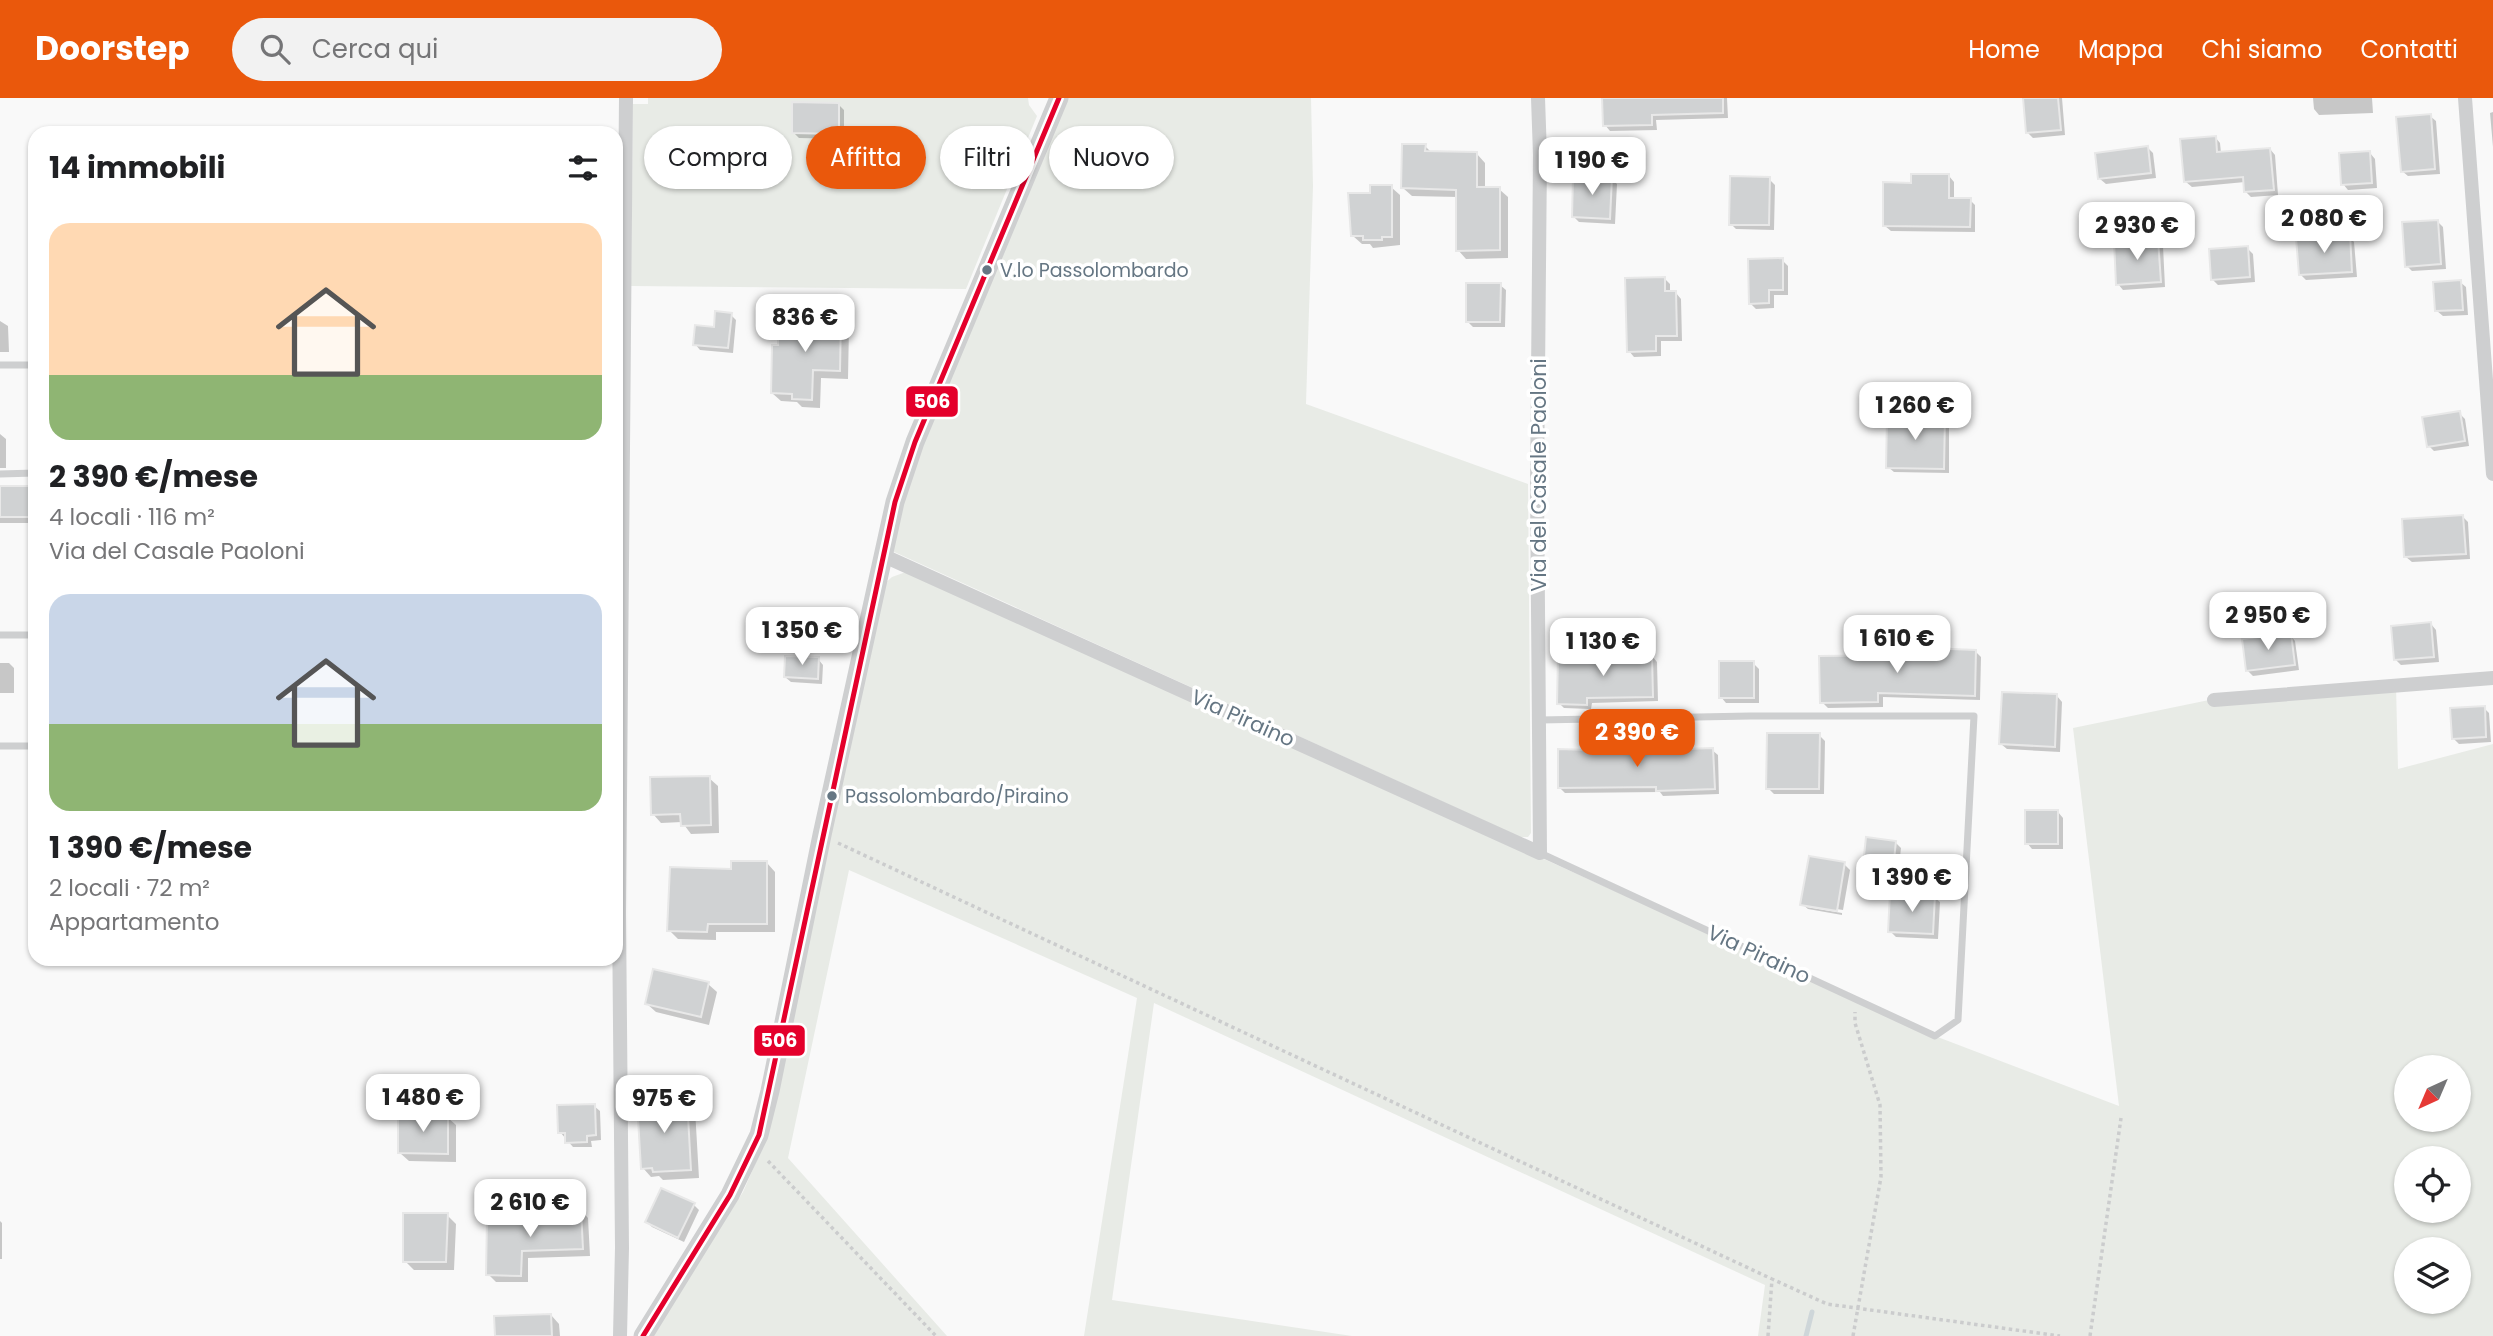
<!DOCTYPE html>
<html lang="it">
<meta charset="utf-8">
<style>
:root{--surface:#fff;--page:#f2f2f2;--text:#202124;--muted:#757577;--accent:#ea580c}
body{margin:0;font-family:Poppins,sans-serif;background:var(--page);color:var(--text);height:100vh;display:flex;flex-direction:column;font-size:26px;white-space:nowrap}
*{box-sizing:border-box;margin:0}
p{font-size:23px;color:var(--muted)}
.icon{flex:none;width:38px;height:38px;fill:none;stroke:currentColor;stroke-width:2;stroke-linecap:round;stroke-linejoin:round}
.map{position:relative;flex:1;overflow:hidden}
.details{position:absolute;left:28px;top:28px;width:595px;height:840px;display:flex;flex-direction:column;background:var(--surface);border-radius:21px;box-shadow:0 2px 5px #0004}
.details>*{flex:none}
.guide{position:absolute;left:644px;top:28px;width:665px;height:63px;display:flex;gap:14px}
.needle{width:46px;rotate:224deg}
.buttons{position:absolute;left:2394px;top:957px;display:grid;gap:14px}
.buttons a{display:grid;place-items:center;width:77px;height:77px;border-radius:50%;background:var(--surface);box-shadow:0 2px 5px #0004;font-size:35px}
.price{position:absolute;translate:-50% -60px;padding:0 16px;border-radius:14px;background:#fff;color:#222;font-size:23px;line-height:46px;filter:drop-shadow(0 2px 4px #0008)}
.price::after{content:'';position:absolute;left:50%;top:42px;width:21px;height:16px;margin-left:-10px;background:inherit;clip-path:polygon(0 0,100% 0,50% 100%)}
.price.selected{background:var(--accent);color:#fff}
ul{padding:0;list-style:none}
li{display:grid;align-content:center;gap:14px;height:371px;padding:0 21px}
li span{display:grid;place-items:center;height:217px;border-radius:21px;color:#555}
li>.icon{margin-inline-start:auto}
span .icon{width:126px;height:126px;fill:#fffc;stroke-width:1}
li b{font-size:30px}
h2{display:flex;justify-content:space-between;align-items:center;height:84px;padding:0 21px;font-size:30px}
.tag{padding:0 24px;border-radius:32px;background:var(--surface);box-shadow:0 2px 5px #0004;font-size:24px;line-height:63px}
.tag.selected{background:var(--accent);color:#fff}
header{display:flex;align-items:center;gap:42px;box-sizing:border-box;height:98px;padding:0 35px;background:var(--accent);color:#fff}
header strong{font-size:33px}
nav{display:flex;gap:38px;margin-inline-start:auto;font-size:24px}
.search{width:490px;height:63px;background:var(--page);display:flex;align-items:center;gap:18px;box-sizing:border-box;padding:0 24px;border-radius:38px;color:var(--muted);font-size:26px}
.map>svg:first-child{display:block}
.green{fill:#e8ebe6;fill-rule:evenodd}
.shadow{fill:#0003}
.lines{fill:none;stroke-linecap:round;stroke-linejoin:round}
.stream{stroke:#ced6d9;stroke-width:5}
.building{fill:#d0d2d3;stroke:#e8e8e8;stroke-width:2}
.path{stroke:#cbcccd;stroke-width:3.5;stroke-dasharray:3.5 3.5;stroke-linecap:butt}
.service{stroke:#cecfd0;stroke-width:7}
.minor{stroke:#cecfd0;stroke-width:14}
.tertiary{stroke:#cecfd0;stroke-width:19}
.bus-1-casing{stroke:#fff;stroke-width:10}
.bus-1{stroke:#e4002b;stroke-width:5}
.bus-dot{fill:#657683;stroke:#fff;stroke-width:2.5}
.labels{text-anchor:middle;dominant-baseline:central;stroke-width:7;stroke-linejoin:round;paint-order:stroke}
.bus-label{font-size:19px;fill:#657683;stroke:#fff;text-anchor:start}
.street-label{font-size:21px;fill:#657683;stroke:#fff}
.line-badge{stroke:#fff;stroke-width:2.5}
.badge-label{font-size:19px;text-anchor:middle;font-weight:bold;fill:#fff}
</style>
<header>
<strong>Doorstep</strong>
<div class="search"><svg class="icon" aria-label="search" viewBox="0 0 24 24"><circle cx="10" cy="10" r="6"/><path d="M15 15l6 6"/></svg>Cerca qui</div>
<nav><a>Home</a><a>Mappa</a><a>Chi siamo</a><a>Contatti</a></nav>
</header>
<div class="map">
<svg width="2493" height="1238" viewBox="0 0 2493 1238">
<rect width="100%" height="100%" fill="#f9f9f9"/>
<path class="green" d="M648,0H1028L1029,7L1037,18L966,191L631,188L633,6H648Z
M1065,0H1311L1313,88L1306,306L1528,386L1531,735L1528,739H1520L890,452L915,365Z
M903,475H912L1935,938L2119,1008L2073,630L2214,601L2396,587L2398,671L2493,646V1238H1758L1765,1187L1154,905L1112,1202L1352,1238H1084L1137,900L849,772L788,1060L947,1238H650L743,1094L763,1048L884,486L892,479ZM2406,970H2459V1022H2406ZM2406,1060H2459V1113H2406ZM2406,1152H2459V1204H2406Z"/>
<path class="shadow" d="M1604,0H1727L1728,20L1656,22L1657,32L1610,33L1605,27Z
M2024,0H2062L2065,37L2033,40L2027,34Z
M2313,0H2372L2373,15L2319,17L2314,11Z
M838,6L844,12V41L799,40L794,35Z
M2493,14V49L2490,15Z
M2430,18L2436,23L2440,76L2408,78L2402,73Z
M2215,39L2220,45L2221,55L2270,51L2275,57L2278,97L2251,99L2245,93V84L2192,89L2186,84Z
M1425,48L1432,55L1477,56L1485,65V91H1499L1508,99V160L1466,161L1458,152V99L1412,98L1403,90Z
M2147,49L2153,55L2156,80L2106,86L2100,81Z
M2370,55L2375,61L2377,90L2348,92L2343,86Z
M1949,78L1954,84V102H1970L1975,107V134L1891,133L1885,128L1913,87Z
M1611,80L1617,86L1615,126L1579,124L1573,118Z
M1769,81L1775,87L1774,132L1736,131L1731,126Z
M1391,89L1400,97V147L1373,150L1370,146H1362L1353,138L1372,96Z
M2438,124L2443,129L2446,171L2412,173L2407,168Z
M2349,138L2354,144L2357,179L2306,182L2301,177Z
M2157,142L2163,148L2165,189L2123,192L2118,186Z
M2247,150L2253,156L2255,184L2218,187L2213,182Z
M1782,162L1788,168V197H1774V210L1756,211L1750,205Z
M1665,181L1670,186V195H1676L1681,201L1682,243H1661V258L1634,259L1629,253Z
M2460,184L2466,189L2468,217L2443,218L2437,213Z
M1500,187L1506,192L1505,229H1473L1467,223Z
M731,217L736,222L733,255L700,252L695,246Z
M840,219L849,228L848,281L821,280L820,310L802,309L797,304L781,303L772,295L779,249Z
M0,223L8,228L9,254H0Z
M2459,315L2465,321L2469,348L2434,353L2429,348Z
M1944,321L1949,326V375L1894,374L1888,369Z
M0,336L6,341V370H0Z
M35,390V425H0V398Z
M2463,419L2468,424L2470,461L2412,464L2406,459Z
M2431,526L2436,532L2439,564L2401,567L2396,562Z
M2290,537L2295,543L2299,572L2253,578L2248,573Z
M1976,554L1981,559L1980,602L1883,599V609L1828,610L1822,604L1902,559Z
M1652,558L1657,564L1658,603L1592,605L1591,611L1564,610L1559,605L1588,559Z
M818,561L823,567L822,586L791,584L785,579Z
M0,565H9L14,570V595H0Z
M1753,565L1759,571V605H1726L1721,599Z
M2057,598L2062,604L2060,654L2007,651L2001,646Z
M2484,610L2489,615L2491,644L2459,646L2453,640Z
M1819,637L1825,643L1824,696H1774L1768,690Z
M1712,652L1718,657L1719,696L1663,698L1660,694L1565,695L1560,690L1656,656Z
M709,680L718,688L719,735L691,736L682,724L661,725L653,716Z
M2058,714L2063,720V751H2032L2027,745Z
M1895,744L1901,750L1897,785L1869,782L1863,776Z
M767,765L775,774V834H716V842L678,841L669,832L733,773Z
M1844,766L1850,772L1843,812L1806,806V809L1842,815V817L1808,811L1802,806Z
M1934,799L1940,804L1938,841L1896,839L1890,833Z
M561,861H596L562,863Z
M708,886L717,894L709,927L656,914L647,906Z
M687,1002L695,1011L699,1080L663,1082L659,1078L651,1079L643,1070Z
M594,1008L600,1013L601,1042L591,1043L592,1049H573L560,1034Z
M447,1019L456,1027V1064L409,1063L400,1055Z
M694,1107L699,1112L684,1144L652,1129L647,1124Z
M581,1112L588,1120L590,1158L528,1160V1184H496L488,1176L548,1122Z
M447,1117L456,1126L454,1172H414L405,1163Z
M0,1123L2,1125V1161H0Z
M551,1217L559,1226L560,1238H497Z"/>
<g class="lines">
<path class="stream" d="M1806,1238L1812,1214"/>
</g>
<path class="building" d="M1602,0H1723V15L1652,17V27L1603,28Z
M2023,0H2058L2061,32L2026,35Z
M792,4L839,5V36L792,35Z
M2431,16L2435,71L2401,74L2396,19Z
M2216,38L2217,54L2270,50L2274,92L2244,94L2243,79L2184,84L2180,41Z
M1402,46H1426L1425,53L1477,54V89H1500V152L1456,153V92L1401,90Z
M2148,48L2151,75L2098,81L2095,55Z
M2370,53L2372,85L2341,87L2339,55Z
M1911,76H1949V100H1971L1970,129L1883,128V84L1911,85Z
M1573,77L1612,79L1610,121L1572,119Z
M1730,78L1770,79L1769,127H1729Z
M1370,87H1392V139H1382V142H1363V138H1351L1348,95H1370Z
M2438,122L2441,166L2405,169L2402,124Z
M2350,136L2352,174L2299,177L2296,140Z
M2158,141L2161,184L2116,187L2114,143Z
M2248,148L2250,179L2211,182L2209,151Z
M1783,160V192H1769V205L1749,206L1748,161Z
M1665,179V193H1676L1677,238H1656V253L1627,254L1625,180Z
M2461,182L2463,212L2435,213L2433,184Z
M1466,185H1501L1500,224H1466Z
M715,213L732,215L728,250L693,247L695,227L714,229Z
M799,217L841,218L840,273L813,272L812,302L792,301V296L771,295L772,247H778V224L799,225Z
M2460,313L2465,343L2427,349L2422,319Z
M1887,318L1945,319L1944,371L1886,370Z
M0,388H35V419H0Z
M2463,417L2466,456L2404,459L2402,421Z
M2431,524L2434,559L2394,562L2391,528Z
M2291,535L2295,567L2246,573L2242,541Z
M1901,549L1976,552L1975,598L1878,595V604L1820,605L1819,558L1901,557Z
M1558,555L1588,558L1652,557L1653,599L1587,600V607L1557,606Z
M785,558L819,559L818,581L784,579Z
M1719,563H1754V600H1719Z
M2002,594L2057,596L2055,649L1999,646Z
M2485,608L2486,639L2452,641L2450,610Z
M1767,635H1820L1819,691H1766Z
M1713,650L1715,691L1656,693V689L1558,690V651L1654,654V652Z
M710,678L711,727L681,728L680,716L651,717L650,679Z
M2025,712H2058V746H2025Z
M1866,739L1896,743L1892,781L1862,777Z
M1809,758L1845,764L1837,813L1800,807Z
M731,763H767V826H708L707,834L667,833L670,769L731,771Z
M1890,795L1935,797L1933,836L1888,834Z
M653,871L709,884L701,919L645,906Z
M687,1000L691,1072L653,1074L652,1070L641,1071L637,1003Z
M595,1006L596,1037L587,1038V1044L565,1045V1035H558L557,1007Z
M398,1017H448V1056L398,1055Z
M661,1090L695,1105L678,1140L645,1124Z
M581,1111L583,1151L522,1153L521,1178L486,1177L487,1119L546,1121V1112Z
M403,1115H448L446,1164H403Z
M551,1216L552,1238H495L494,1218Z"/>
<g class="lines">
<path class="path" d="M838,745L1772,1181
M768,1063L936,1238
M1768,1238L1772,1181L1827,1206L2060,1238
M1853,1238L1881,1079L1880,1007L1855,925V914
M2090,1238L2121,1020"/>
<path class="service" d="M0,267H35
M0,376L35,375
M0,537H35
M1540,622L1750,618H1974L1958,922L1935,938L1540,755
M0,648H35"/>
<path class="minor" d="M2465,0L2493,376
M882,457L1540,755L1537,389L1540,57L1538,0
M2214,602L2493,580
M620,1238L622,1150L619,815L626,0"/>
<path class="tertiary" d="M643,1238L730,1097L759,1037L770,993L822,737L895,404L915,344L1059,0"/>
<defs>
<path id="bus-1" d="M643,1238L730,1097L759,1037L895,404L915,344L1059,0"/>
</defs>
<use href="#bus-1" class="bus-1-casing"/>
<use href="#bus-1" class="bus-1"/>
</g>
<g class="bus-dot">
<circle cx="987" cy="172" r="6"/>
<circle cx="832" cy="698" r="6"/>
</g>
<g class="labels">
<g class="bus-label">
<text x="1000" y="172">V.lo Passolombardo</text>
<text x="845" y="698">Passolombardo/Piraino</text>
</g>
<g class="street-label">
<text transform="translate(1538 377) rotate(-90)">Via del Casale Paoloni</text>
<text transform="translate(1243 620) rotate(24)">Via Piraino</text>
<text transform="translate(1759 856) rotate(25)">Via Piraino</text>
</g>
</g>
<g class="line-badge">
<rect x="905" y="287" width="54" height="33" rx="7" fill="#e4002b"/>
<rect x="753" y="926" width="53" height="33" rx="7" fill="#e4002b"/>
</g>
<g class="badge-label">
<text x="932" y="310">506</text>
<text x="779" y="949">506</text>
</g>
</svg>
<div class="buttons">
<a><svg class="needle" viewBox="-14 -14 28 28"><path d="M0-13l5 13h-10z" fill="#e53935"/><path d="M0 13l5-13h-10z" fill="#757577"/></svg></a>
<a><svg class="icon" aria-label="locate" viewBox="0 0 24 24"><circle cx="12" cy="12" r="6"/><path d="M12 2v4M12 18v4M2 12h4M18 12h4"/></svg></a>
<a><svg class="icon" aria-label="layers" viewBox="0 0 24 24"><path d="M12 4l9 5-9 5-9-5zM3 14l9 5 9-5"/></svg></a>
</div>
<b class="price" style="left:1592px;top:99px">1 190 €</b>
<b class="price" style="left:2324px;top:157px">2 080 €</b>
<b class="price" style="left:2137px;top:164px">2 930 €</b>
<b class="price" style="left:805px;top:256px">836 €</b>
<b class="price" style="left:1915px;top:344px">1 260 €</b>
<b class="price" style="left:2268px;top:554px">2 950 €</b>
<b class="price" style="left:802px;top:569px">1 350 €</b>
<b class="price" style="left:1897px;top:577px">1 610 €</b>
<b class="price" style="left:1603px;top:580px">1 130 €</b>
<b class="price selected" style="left:1637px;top:671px">2 390 €</b>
<b class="price" style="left:1912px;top:816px">1 390 €</b>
<b class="price" style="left:423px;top:1036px">1 480 €</b>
<b class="price" style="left:664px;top:1037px">975 €</b>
<b class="price" style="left:530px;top:1141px">2 610 €</b>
<div class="guide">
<a class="tag">Compra</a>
<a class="tag selected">Affitta</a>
<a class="tag">Filtri</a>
<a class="tag">Nuovo</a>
</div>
<section class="details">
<h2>14 immobili<svg class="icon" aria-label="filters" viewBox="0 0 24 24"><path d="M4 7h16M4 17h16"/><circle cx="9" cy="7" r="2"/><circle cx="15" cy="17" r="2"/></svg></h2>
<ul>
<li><span style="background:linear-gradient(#ffd9b3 70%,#8fb573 0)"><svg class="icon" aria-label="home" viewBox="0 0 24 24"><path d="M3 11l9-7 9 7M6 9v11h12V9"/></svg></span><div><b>2 390 €/mese</b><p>4 locali · 116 m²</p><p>Via del Casale Paoloni</p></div></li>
<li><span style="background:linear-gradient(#c9d6e8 60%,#8fb573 0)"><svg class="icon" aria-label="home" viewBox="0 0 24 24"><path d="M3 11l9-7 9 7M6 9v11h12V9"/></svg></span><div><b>1 390 €/mese</b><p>2 locali · 72 m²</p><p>Appartamento</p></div></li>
</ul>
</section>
</div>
